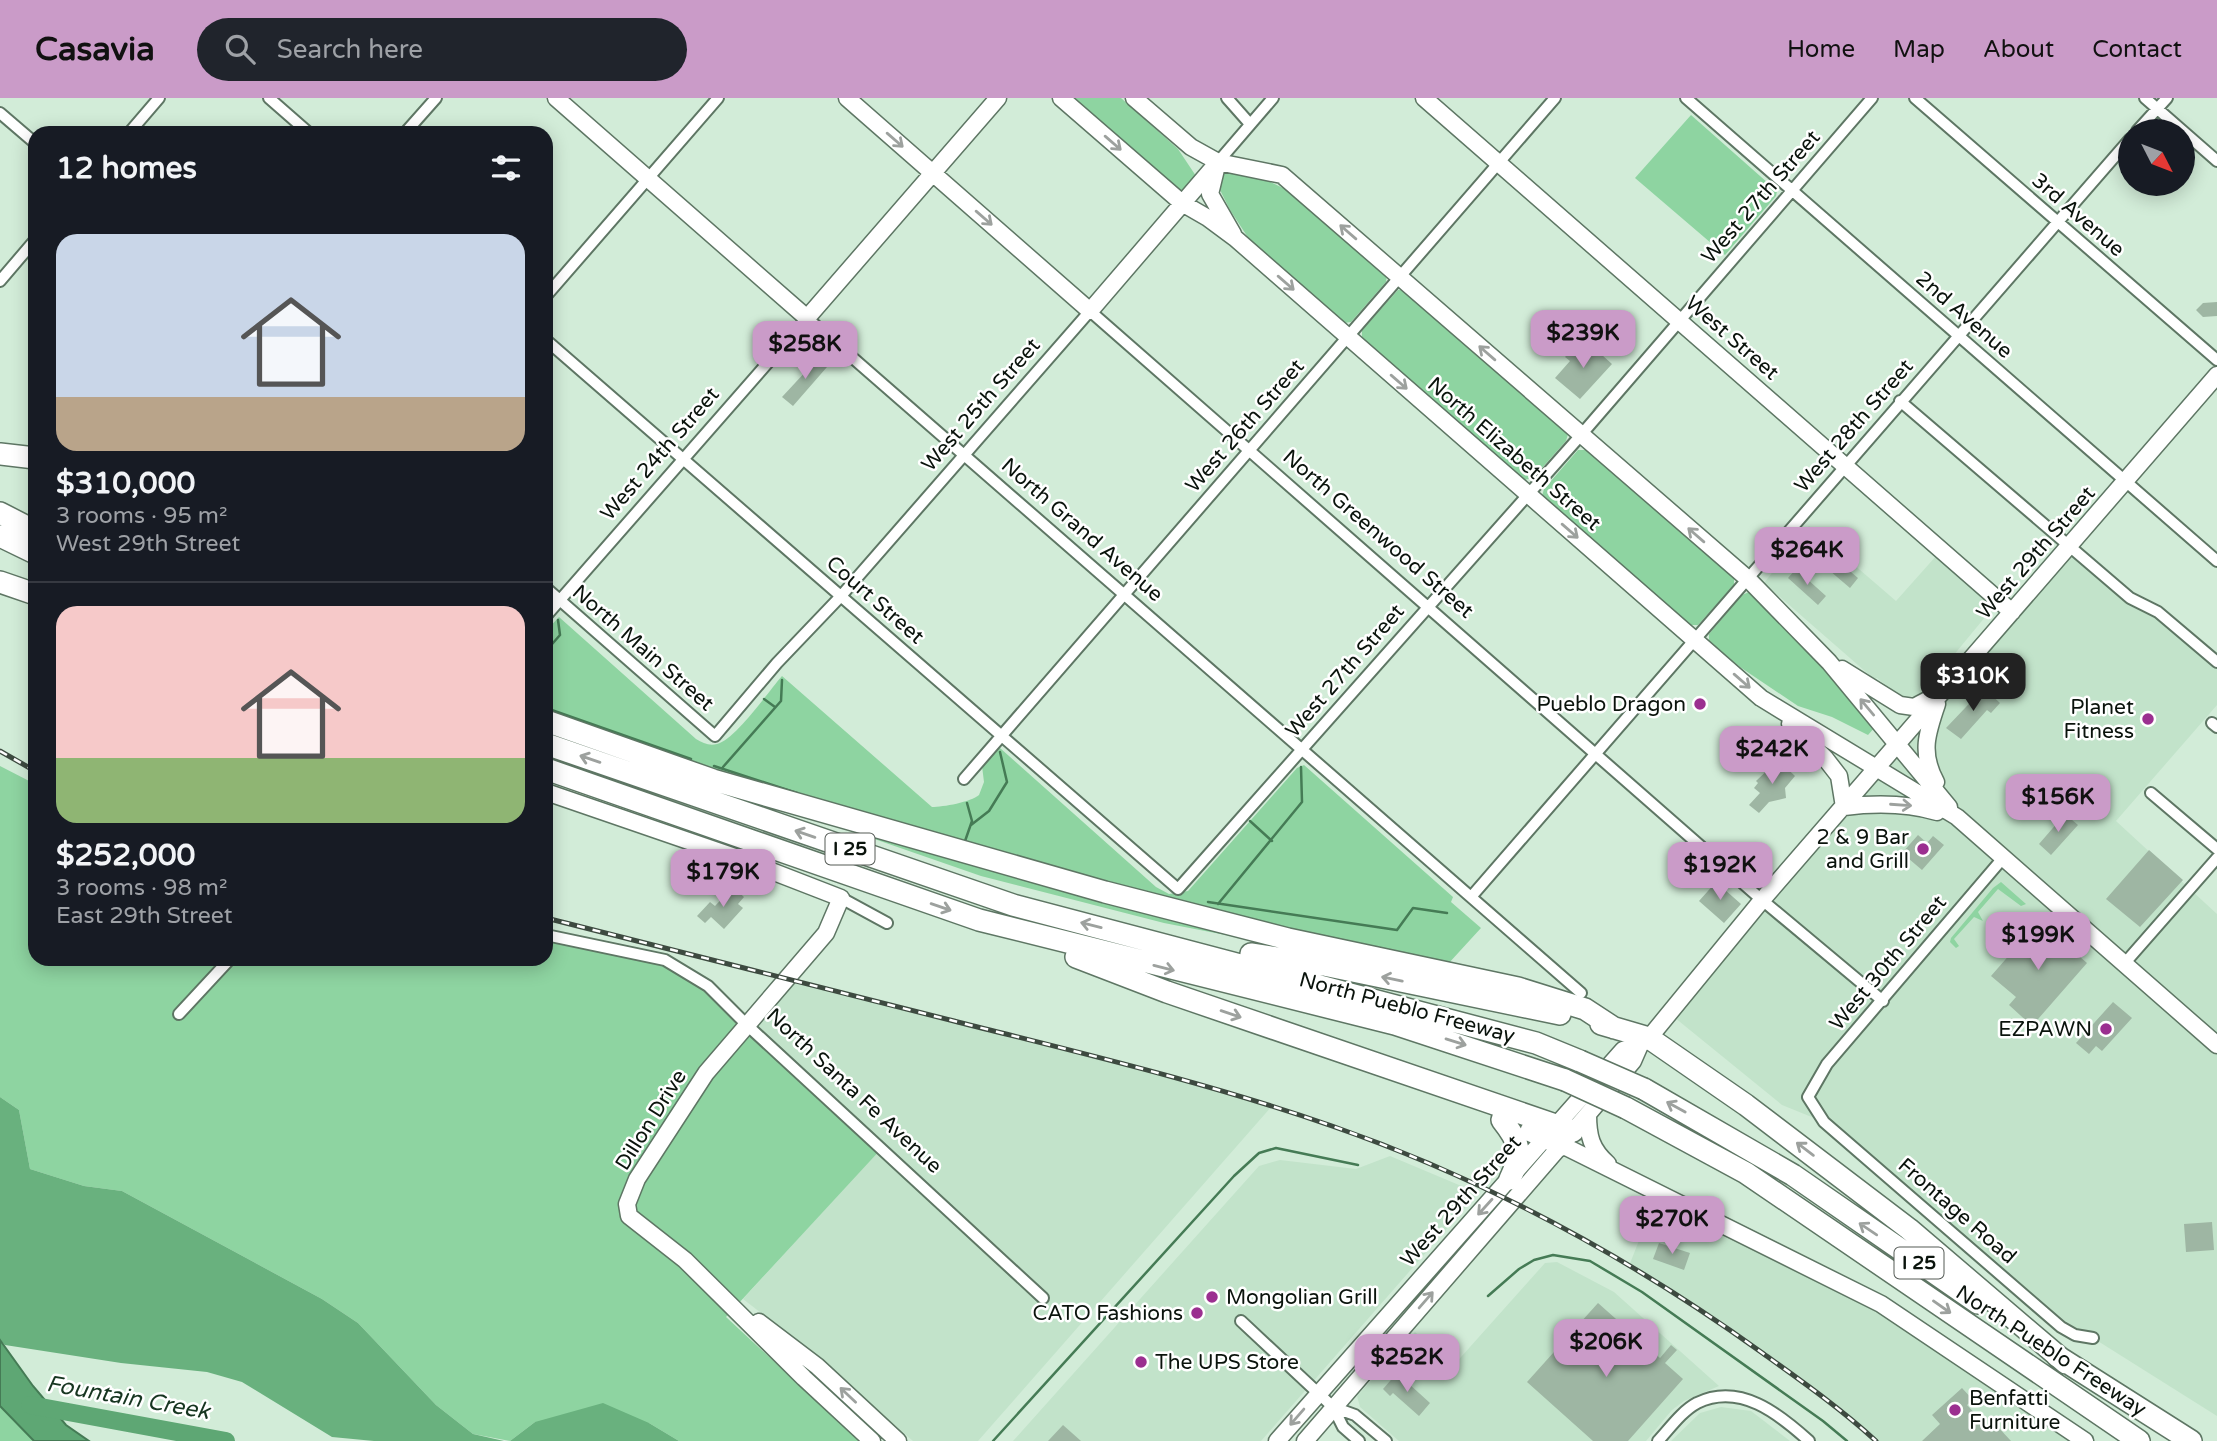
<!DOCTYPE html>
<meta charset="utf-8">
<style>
:root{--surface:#171b24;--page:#20242c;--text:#f1f3f6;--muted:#9ea1a6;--line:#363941;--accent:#ca9bc8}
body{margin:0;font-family:"Varela Round",sans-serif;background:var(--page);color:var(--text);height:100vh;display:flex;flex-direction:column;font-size:26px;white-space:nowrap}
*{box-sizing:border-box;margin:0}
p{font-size:23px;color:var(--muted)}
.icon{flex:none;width:38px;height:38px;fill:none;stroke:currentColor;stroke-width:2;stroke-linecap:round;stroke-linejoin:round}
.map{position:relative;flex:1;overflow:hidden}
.drawer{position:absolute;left:28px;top:28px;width:525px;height:840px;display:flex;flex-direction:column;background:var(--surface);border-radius:21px;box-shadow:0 4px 18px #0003}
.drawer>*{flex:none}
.needle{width:46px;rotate:132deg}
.buttons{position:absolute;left:2118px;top:21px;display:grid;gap:14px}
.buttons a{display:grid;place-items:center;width:77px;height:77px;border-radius:50%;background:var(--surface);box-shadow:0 4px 18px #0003;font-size:35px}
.price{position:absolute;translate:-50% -60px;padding:0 16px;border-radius:14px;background:var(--accent);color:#111;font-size:23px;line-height:46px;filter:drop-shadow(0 2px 4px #0008)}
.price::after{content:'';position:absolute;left:50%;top:42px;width:21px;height:16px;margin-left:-10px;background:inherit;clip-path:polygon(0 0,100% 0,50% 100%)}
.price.selected{background:#222;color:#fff}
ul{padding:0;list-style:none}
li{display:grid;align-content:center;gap:14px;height:371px;padding:0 28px}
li+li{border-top:2px solid var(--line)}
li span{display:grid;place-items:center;height:217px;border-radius:21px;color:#555}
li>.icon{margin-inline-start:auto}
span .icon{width:126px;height:126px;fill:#fffc;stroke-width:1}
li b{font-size:30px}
h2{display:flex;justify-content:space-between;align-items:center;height:84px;padding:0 28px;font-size:30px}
header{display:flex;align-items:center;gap:42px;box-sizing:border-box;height:98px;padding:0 35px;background:var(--accent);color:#111}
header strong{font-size:33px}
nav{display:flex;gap:38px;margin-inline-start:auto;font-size:24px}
.search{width:490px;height:63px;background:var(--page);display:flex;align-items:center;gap:18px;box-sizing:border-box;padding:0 24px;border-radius:38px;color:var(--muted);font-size:26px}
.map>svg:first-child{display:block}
.built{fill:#c2e3ca}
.green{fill:#8ed4a1}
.forest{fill:#69b17e}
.water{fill:#5ea774;stroke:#457b55;stroke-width:2}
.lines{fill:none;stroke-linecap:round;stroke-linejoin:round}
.stream{stroke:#457b55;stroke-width:2.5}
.river{stroke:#5ea774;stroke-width:18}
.building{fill:#9eb6a3}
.street-casing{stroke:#5e7664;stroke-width:14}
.secondary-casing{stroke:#5e7664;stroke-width:19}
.highway-casing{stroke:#5e7664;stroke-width:24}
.street{stroke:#fff;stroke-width:10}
.secondary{stroke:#fff;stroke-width:16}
.highway{stroke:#fff;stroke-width:21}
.rail-casing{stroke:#3d4a40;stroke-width:5}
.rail{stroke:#fff;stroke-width:2.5;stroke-dasharray:8;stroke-linecap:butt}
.highway-bridge-casing{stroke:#5e7664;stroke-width:24;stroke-linecap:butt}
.highway-bridge{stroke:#fff;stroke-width:21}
.oneway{stroke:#9da19e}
.poi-dot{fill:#9b2f90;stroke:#fff;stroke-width:2.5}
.labels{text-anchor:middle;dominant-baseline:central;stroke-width:5;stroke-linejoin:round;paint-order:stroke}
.shield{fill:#fff;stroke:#545a55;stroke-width:2}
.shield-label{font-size:19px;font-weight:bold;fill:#0a130c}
.street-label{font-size:21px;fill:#0a130c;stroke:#fff}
.poi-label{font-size:21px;fill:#0a130c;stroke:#fff;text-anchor:end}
.water-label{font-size:23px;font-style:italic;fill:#163520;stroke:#fff}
</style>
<header>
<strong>Casavia</strong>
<div class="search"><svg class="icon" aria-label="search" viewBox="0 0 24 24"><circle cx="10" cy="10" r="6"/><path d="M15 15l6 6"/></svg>Search here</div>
<nav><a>Home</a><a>Map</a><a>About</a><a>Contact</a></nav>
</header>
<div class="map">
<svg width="2217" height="1343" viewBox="0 0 2217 1343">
<rect width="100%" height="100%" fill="#d2ecd8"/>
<path class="built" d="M1809,428L1896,503L1937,457L1995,507L1920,598L1900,599L1877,580L1874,581L1764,485Z
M2070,448L2130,500L2158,514L2217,564V607L2116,723L2217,816V1318L2093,1240L2075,1237L1824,1024L1782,1007L1669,915Z
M787,881L1201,986L1272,1008L978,1343H913L808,1251L743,1201L881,1050L747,927Z
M1390,1058L1478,1095L1261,1343H1013L1259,1068L1280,1062L1356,1071Z
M1658,1094L1881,1206L2085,1343H1876L1811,1290L1702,1212L1629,1168Z
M1557,1164L1614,1194L1719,1288L1684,1303L1672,1312L1646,1343H1399L1360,1309L1357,1298L1415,1234L1453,1268L1545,1165Z
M1721,1309L1751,1313L1790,1343H1671L1700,1315Z"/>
<path class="green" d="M1068,0H1121L1178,51L1196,78L1183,97Z
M1691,17L1777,93L1776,98L1725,157L1635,80Z
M1231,72L1256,77L1287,92L1387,177L1386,184L1351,224L1344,225L1249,141L1230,112L1217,86L1221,75Z
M1398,192H1404L1565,333L1568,336L1566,343L1533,380L1524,382L1362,240V232Z
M1578,352H1588L1734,479V487L1698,527H1691L1542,398L1544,391Z
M1749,494L1779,520L1876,628L1868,637L1832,619L1798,608L1740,569L1709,543V536L1742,497Z
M559,519L696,641C703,645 709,648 717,646C735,642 768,594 782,578L932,709C943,709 971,704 979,697L984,684L982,668L1000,650L1156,789L1169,796L1188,793L1297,670L1304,667L1453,799L1451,804L1481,830L1437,878L1164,825L981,778L546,627V533Z
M0,668L35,686V861H546V837L665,862L708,888L882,1050L726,1219L860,1343H679L649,1325L535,1324L510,1343L473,1336L436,1307L358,1225L322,1201L122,1093L84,1088L30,1071L19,1012L0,999Z
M2001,784L2026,806L2021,808L1998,791L1978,814L1983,823L1974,819L1954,841L1959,848L1956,850L1950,844L1951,840L1993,790Z
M0,1308L34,1343H0Z"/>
<path class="forest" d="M0,999L19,1012L30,1071L84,1088L122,1093L322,1201L358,1225L436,1307L473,1336L504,1343H374L332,1339L242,1284L207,1274L121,1265L5,1247L0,1242Z
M603,1305L649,1325L679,1343H510L535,1324Z"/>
<path class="water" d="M0,1242L33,1288L66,1327L89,1343H34L0,1308Z"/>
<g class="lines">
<path class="stream" d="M546,539L553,545
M546,553L560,537L558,522
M764,601L775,609
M546,610L691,661
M714,668L797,695
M723,669L781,603L782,582
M1250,723L1272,743
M971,727L989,713L1007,684L1000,654
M964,746L972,723L967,705
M1208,804L1397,832L1413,810L1447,815
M1218,806L1302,704L1301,669
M1488,1198L1519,1171L1534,1162L1553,1157L1590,1163L1642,1194L1823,1323L1847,1343
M993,1343L1234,1078L1259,1055L1276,1050L1358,1067"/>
<path class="river" d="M30,1307L226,1343"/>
</g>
<path class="building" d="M2217,204V218L2203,219L2196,212L2203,205Z
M1578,245L1588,253L1592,248L1612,266L1580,301L1555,280L1570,263L1565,259Z
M815,258L827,269L793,308L782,299L808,271L806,269Z
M1831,457L1858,480L1850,490L1823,467Z
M1796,471L1826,498L1818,507L1788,480Z
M1984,590L2000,605L1991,615L1987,612L1961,641L1946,630Z
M1778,662L1795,678L1785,690L1786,700L1769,704L1759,715L1749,707L1760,695L1754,690L1758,685L1756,683Z
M2065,716L2078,727L2051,757L2039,746Z
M1918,737L1927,745L1933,738L1944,747L1922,772L1902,755Z
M2149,752L2183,782L2140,829L2106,801Z
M1716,784L1741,806L1724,825L1699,803Z
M733,789L744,799L738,806L743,810L724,831L711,819L705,825L697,818L710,804L715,808Z
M2039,823L2087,865L2032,928L2009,907L2016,899L1991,878Z
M2113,904L2132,920L2102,953L2096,948L2089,956L2076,945Z
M2212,1124L2214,1152L2186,1154L2184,1126Z
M1659,1145L1690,1155L1684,1172L1653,1161Z
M1598,1205L1660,1260L1671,1247L1677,1252L1665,1265L1683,1281L1628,1343H1593L1527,1284Z
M1397,1275L1430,1305L1419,1318L1393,1295L1390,1298L1383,1291Z
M1962,1290L1973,1302L1967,1307L1992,1334L1998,1329L2011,1343H1922L1940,1326L1932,1317Z
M1063,1327L1081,1343H1048Z"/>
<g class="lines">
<defs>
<path id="street" d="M269,0L309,35
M1227,0L1250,26
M1686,0L2217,463
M1915,0L2217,262
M2145,0L2217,63
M0,15L35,45
M2137,33L2167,0
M129,35L159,0
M405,35L436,0
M1218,64L1273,0
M0,183L35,142
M546,198L718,0
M546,242L1178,791L1581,337L1872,0
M1900,303L2130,500L2158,514L2217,564
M546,490L715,638L777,565L841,498L1090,213L1762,802L1883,903
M546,518L807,220L1581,895
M2212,625L2217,629
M964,681L1555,0
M2151,695L2217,751
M2003,760L1827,966L1808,999L1824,1024L2061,1229L2075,1237L2093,1240
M1471,799L2130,41
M841,800L887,825
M546,837L665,862L708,888L747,927L1043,1200
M2124,866L2217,760
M179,916L230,861
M1241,1223L1333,1309L1343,1329L1359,1343
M1333,1309L1355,1317L1386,1343
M1658,1343C1670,1330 1682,1313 1697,1305C1740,1284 1779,1316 1809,1343"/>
<path id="secondary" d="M556,0L807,220L998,0
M847,0L1090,213L1218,64
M1061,0L1182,105L1208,120L1235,140L1761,600L1957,719L2217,947
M1134,0L1191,49L1218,64L1282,77L1748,481L1829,564L1949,709
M1424,0L2012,514
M1217,67L1210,96L1233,136
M1842,571L1900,607L1914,609L1933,599
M1790,626L1825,660L1839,678L1844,709C1876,705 1906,705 1937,714
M1936,684C1920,655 1927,635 1937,606
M546,694L738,760L841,800L826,835L706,975L637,1081L627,1106L629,1118L685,1162L804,1280L872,1343
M1588,1016C1588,1038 1591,1051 1608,1066
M1562,1047L1881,1206L2085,1343
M759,1224L817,1268L898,1343
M1277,1343L1623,952L1640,947L1649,940L1762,802L2217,277
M1305,1343L1588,1016L1633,963L1640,947"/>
<path id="highway" d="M0,356L35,360
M0,415L35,433
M0,438L35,455
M0,484L35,496
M546,623L713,682L1105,794L1288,841L1518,890L1585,911L1614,930
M546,646L1013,807L1536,945L1580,963
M546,671L979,822L1395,926L1565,982
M1251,856L1324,867L1560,916
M1076,859L1167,894L1573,1033
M1601,926L1649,940L1746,1007L1909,1131L2066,1265
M1644,991L1793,1077L1978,1205
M1626,1010L1746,1075L2139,1343
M1502,1022C1520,1045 1523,1053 1510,1081
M1531,1033L1562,1047
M2057,1258L2191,1343"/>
</defs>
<use href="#street" class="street-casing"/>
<use href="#secondary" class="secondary-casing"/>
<use href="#highway" class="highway-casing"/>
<use href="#street" class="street"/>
<use href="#secondary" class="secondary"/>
<use href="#highway" class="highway"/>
<defs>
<path id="rail" d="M0,653L35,673
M546,820C682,854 818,889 954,923C1081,955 1209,985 1332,1028C1485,1081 1630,1160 1761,1254C1800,1282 1840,1310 1876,1343"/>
</defs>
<use href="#rail" class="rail-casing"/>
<use href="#rail" class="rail"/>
<defs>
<path id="highway-bridge" d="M1580,963L1644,991
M1565,982L1626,1010"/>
</defs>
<use href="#highway-bridge" class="highway-bridge-casing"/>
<use href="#highway-bridge" class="highway-bridge"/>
</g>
<defs><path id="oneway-shaft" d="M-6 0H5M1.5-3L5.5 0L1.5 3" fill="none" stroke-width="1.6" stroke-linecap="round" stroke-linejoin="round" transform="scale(1.75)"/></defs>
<g class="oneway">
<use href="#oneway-shaft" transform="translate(895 42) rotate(41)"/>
<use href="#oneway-shaft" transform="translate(1113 45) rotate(41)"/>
<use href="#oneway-shaft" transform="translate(984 120) rotate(41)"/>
<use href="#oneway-shaft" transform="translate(1348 134) rotate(-139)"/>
<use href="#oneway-shaft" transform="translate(1286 185) rotate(41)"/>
<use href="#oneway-shaft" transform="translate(1487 255) rotate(-139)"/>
<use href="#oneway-shaft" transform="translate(1399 284) rotate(41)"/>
<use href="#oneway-shaft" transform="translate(1570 433) rotate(41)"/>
<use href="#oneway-shaft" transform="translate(1696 437) rotate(-139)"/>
<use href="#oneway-shaft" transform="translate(1742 583) rotate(41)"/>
<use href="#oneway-shaft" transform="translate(1867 609) rotate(-130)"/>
<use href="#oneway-shaft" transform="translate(590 661) rotate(-161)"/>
<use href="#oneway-shaft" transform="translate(1901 707) rotate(4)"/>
<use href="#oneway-shaft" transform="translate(805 736) rotate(-161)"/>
<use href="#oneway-shaft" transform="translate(941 809) rotate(19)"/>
<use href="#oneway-shaft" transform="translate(1091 827) rotate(-166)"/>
<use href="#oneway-shaft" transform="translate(1164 870) rotate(14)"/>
<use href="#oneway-shaft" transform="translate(1392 881) rotate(-168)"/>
<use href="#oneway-shaft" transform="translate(1231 916) rotate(19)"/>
<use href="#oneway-shaft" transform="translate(1456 944) rotate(17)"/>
<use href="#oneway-shaft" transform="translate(1676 1009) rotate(-151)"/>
<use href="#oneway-shaft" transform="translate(1805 1051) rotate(-143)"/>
<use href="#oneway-shaft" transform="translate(1485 1109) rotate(132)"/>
<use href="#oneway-shaft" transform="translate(1868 1131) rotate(-146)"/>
<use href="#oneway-shaft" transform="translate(1426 1202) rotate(-49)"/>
<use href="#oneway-shaft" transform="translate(1942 1209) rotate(35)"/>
<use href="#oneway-shaft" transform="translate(848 1297) rotate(-137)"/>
<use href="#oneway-shaft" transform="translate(1297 1319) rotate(131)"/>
</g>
<g class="poi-dot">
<circle cx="1700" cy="606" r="7"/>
<circle cx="2148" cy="621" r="7"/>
<circle cx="1923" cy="751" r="7"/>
<circle cx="2106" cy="931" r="7"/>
<circle cx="1212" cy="1199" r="7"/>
<circle cx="1197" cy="1215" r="7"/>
<circle cx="1141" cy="1264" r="7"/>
<circle cx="1955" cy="1312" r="7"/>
</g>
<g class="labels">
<g class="shield">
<rect x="825.5" y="735.5" width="49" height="31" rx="5"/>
<rect x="1894.5" y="1149.5" width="49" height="31" rx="5"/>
</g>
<g class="shield-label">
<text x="850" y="751">I 25</text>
<text x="1919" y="1165">I 25</text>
</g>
<g class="street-label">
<text transform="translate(1761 99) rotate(-49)">West 27th Street</text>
<text transform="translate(2078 117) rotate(41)">3rd Avenue</text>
<text transform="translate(1964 217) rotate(41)">2nd Avenue</text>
<text transform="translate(1732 240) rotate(41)">West Street</text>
<text transform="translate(981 307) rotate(-49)">West 25th Street</text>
<text transform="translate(1245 328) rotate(-49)">West 26th Street</text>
<text transform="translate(1854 328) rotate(-49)">West 28th Street</text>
<text transform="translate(660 356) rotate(-49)">West 24th Street</text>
<text transform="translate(1514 356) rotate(41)">North Elizabeth Street</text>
<text transform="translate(1082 432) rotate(41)">North Grand Avenue</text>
<text transform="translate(1378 436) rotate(41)">North Greenwood Street</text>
<text transform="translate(2036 455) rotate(-49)">West 29th Street</text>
<text transform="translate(875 502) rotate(41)">Court Street</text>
<text transform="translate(643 550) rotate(41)">North Main Street</text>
<text transform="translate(1345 573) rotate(-49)">West 27th Street</text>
<text transform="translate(1888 865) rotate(-50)">West 30th Street</text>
<text transform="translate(1407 910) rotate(15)">North Pueblo Freeway</text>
<text transform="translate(854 993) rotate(43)">North Santa Fe Avenue</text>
<text transform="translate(651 1022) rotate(-58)">Dillon Drive</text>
<text transform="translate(1461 1103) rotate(-48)">West 29th Street</text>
<text transform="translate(1957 1113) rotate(41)">Frontage Road</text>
<text transform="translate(2051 1253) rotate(33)">North Pueblo Freeway</text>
</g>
<g class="poi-label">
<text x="1686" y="606">Pueblo Dragon</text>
<text x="2134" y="609">Planet<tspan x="2134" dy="24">Fitness</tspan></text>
<text x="1909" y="739">2 &amp; 9 Bar<tspan x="1909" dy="24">and Grill</tspan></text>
<text x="2092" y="931">EZPAWN</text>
<text x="1226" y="1199" text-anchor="start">Mongolian Grill</text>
<text x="1183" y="1215">CATO Fashions</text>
<text x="1155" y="1264" text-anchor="start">The UPS Store</text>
<text x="1969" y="1300" text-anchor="start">Benfatti<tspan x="1969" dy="24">Furniture</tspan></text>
</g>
<g class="water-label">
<text transform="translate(128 1300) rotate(10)">Fountain Creek</text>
</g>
</g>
</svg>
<div class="buttons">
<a><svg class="needle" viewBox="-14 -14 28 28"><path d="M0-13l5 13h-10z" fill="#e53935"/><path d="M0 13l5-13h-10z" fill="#9ea1a6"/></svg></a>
</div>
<b class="price" style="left:1583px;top:272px">$239K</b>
<b class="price" style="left:805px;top:283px">$258K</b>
<b class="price" style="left:1807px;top:489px">$264K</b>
<b class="price selected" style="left:1973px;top:615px">$310K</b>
<b class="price" style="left:1772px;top:688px">$242K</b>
<b class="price" style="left:2058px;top:736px">$156K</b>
<b class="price" style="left:1720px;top:804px">$192K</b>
<b class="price" style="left:723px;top:811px">$179K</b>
<b class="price" style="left:2038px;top:874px">$199K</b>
<b class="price" style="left:1672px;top:1158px">$270K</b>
<b class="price" style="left:1606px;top:1281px">$206K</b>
<b class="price" style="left:1407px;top:1296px">$252K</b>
<section class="drawer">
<h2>12 homes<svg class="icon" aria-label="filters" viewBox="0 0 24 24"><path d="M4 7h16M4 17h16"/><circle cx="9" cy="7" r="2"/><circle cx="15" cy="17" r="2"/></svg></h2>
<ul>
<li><span style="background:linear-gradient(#c9d6e8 75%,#b9a48a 0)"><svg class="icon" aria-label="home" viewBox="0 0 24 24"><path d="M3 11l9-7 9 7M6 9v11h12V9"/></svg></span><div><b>$310,000</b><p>3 rooms · 95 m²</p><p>West 29th Street</p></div></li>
<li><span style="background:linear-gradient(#f6c9c9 70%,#8fb573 0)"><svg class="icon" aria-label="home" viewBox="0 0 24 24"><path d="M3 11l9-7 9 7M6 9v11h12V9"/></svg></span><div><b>$252,000</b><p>3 rooms · 98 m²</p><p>East 29th Street</p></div></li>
</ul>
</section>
</div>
